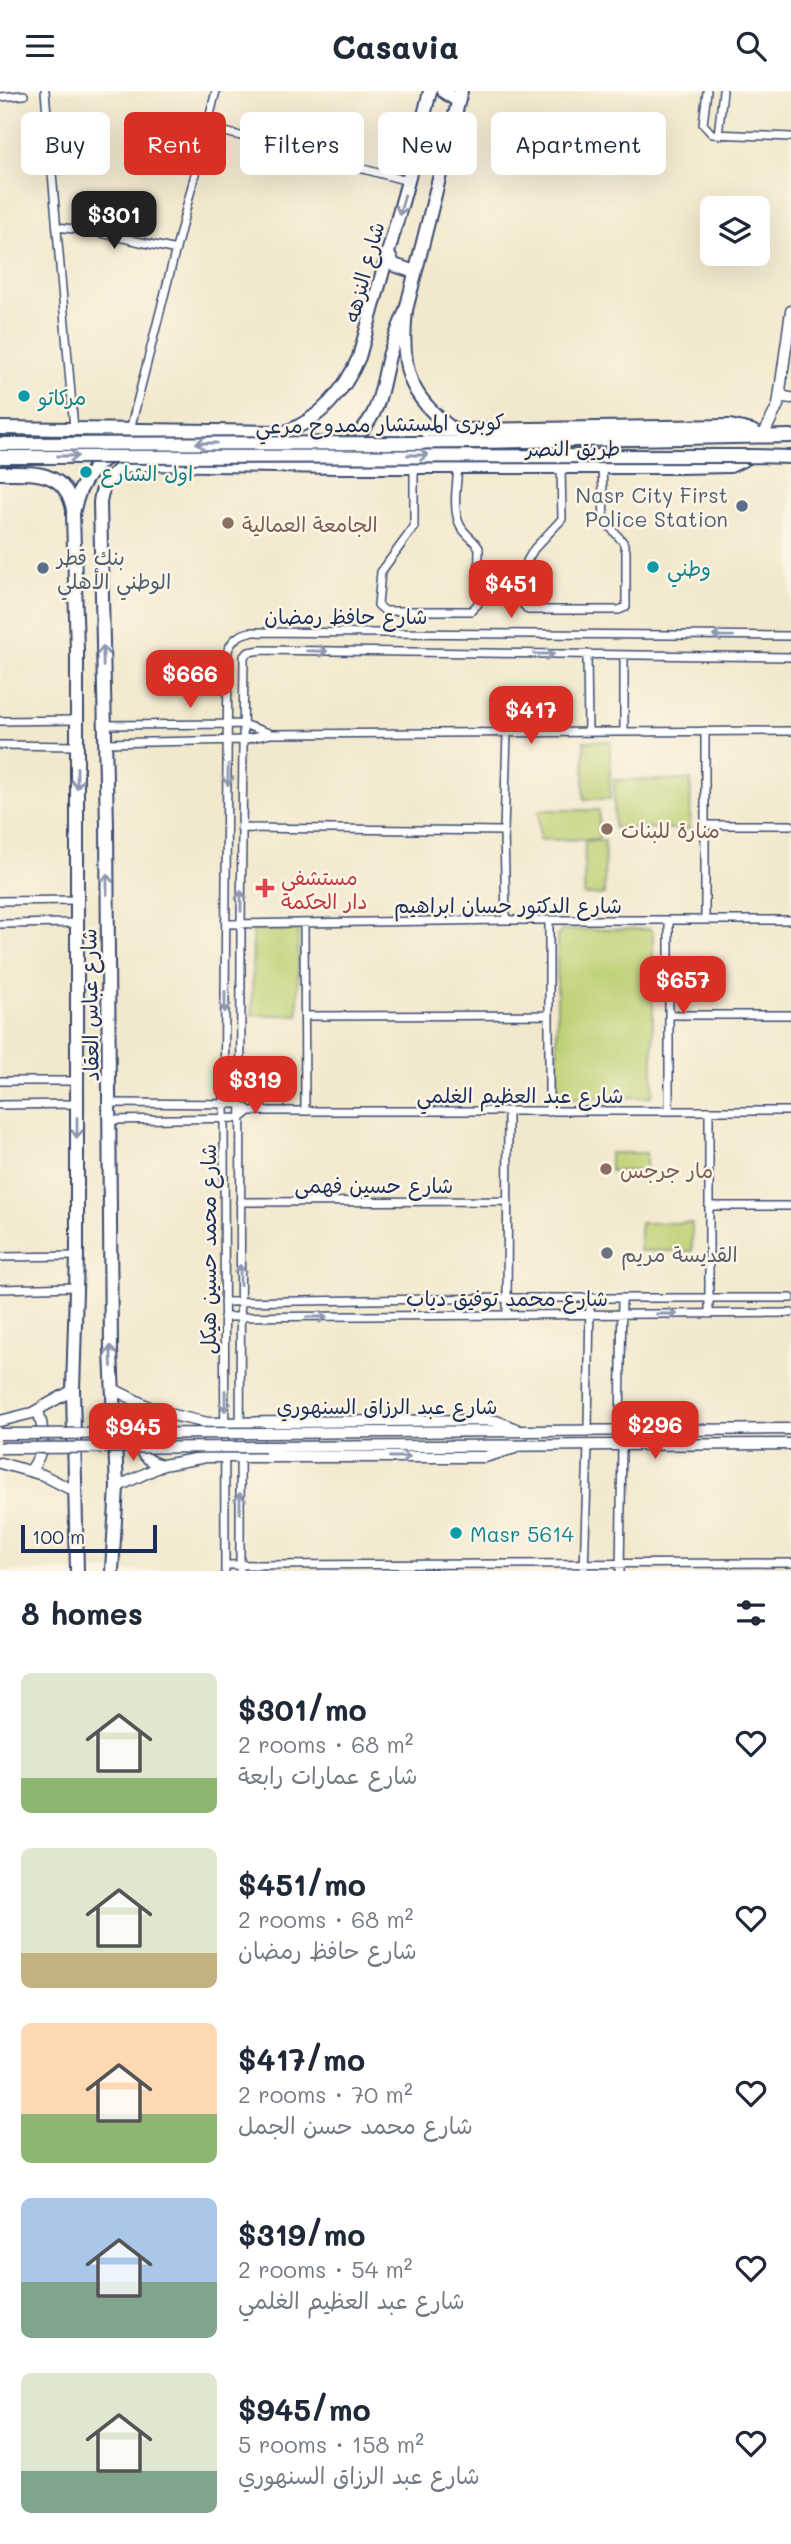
<!DOCTYPE html>
<meta charset="utf-8">
<style>
:root{--surface:#fff;--page:#f2f2f3;--text:#1f2937;--muted:#747a83;--accent:#d93025}
body{margin:0;font-family:Mali,"Playpen Sans Arabic",sans-serif;background:var(--page);color:var(--text);height:100vh;display:flex;flex-direction:column;font-size:26px;white-space:nowrap}
*{box-sizing:border-box;margin:0}
p{font-size:23px;color:var(--muted)}
.icon{flex:none;width:38px;height:38px;fill:none;stroke:currentColor;stroke-width:2;stroke-linecap:round;stroke-linejoin:round}
.map{position:relative;height:1480px;overflow:hidden}
.details{display:flex;flex-direction:column;background:var(--surface);flex:1}
.details>*{flex:none}
.hud{position:absolute;left:21px;top:21px;width:749px;height:63px;display:flex;gap:14px}
.tools{position:absolute;left:700px;top:105px;display:grid;gap:14px}
.tools a{display:grid;place-items:center;width:70px;height:70px;border-radius:10px;background:var(--surface);box-shadow:0 7px 28px #0002;font-size:35px}
.scale{position:absolute;left:21px;bottom:18px;width:136px;box-sizing:border-box;padding-left:7px;border:4px solid #1b2f5e;border-top:0;font-size:19px;line-height:24px;white-space:nowrap;color:#1b2f5e;-webkit-text-stroke:5px #fcf5e5;paint-order:stroke}
.price{position:absolute;translate:-50% -60px;padding:0 16px;border-radius:14px;background:var(--accent);color:#fff;font-size:23px;line-height:46px;filter:drop-shadow(0 2px 4px #0008)}
.price::after{content:'';position:absolute;left:50%;top:42px;width:21px;height:16px;margin-left:-10px;background:inherit;clip-path:polygon(0 0,100% 0,50% 100%)}
.price.selected{background:#222;color:#fff}
ul{padding:0;list-style:none}
li{display:flex;align-items:center;gap:21px;height:175px;padding:0 21px}
li span{display:grid;place-items:center;flex:none;width:196px;height:140px;border-radius:10px;color:#555}
li>.icon{margin-inline-start:auto}
span .icon{width:84px;height:84px;fill:#fffc;stroke-width:1}
li b{font-size:30px}
h2{display:flex;justify-content:space-between;align-items:center;height:84px;padding:0 21px;font-size:30px}
.chip{padding:0 24px;border-radius:10px;background:var(--surface);box-shadow:0 7px 28px #0002;font-size:24px;line-height:63px}
.chip.selected{background:var(--accent);color:#fff}
header{display:flex;justify-content:space-between;align-items:center;height:91px;padding:0 21px;background:var(--surface);font-size:32px;font-weight:800}
.map>svg:first-child{display:block}
.green{fill:#bdd073;stroke:#6c8068;stroke-width:2}
.lines{fill:none;stroke-linecap:round;stroke-linejoin:round}
.minor-casing{stroke:#3b4b6f;stroke-width:10}
.tertiary-casing{stroke:#3b4b6f;stroke-width:13}
.primary-casing{stroke:#3b4b6f;stroke-width:16}
.trunk-casing{stroke:#3b4b6f;stroke-width:16}
.minor{stroke:#fff;stroke-width:7}
.tertiary{stroke:#fff;stroke-width:10}
.primary{stroke:#fff;stroke-width:12}
.trunk{stroke:#fff;stroke-width:12}
.tertiary-bridge-casing{stroke:#3b4b6f;stroke-width:13;stroke-linecap:butt}
.trunk-bridge-casing{stroke:#3b4b6f;stroke-width:16;stroke-linecap:butt}
.tertiary-bridge{stroke:#fff;stroke-width:10}
.trunk-bridge{stroke:#fff;stroke-width:12}
.oneway{stroke:#8d97ae}
.culture-dot{fill:#0f9aa8;stroke:#fcf5e5;stroke-width:2.5}
.service-dot{fill:#5c6f8a;stroke:#fcf5e5;stroke-width:2.5}
.education-dot{fill:#8d6e63;stroke:#fcf5e5;stroke-width:2.5}
.health-dot{fill:#e0444e;stroke:#fcf5e5;stroke-width:2.5}
.worship-dot{fill:#6b7280;stroke:#fcf5e5;stroke-width:2.5}
.labels{text-anchor:middle;dominant-baseline:central;stroke-width:5;stroke-linejoin:round;paint-order:stroke}
.street-label{font-size:21px;fill:#1b2f5e;stroke:#fcf5e5}
.culture-label{font-size:21px;fill:#0d838f;stroke:#fcf5e5;text-anchor:start}
.service-label{font-size:21px;fill:#4e5e75;stroke:#fcf5e5;text-anchor:end}
.education-label{font-size:21px;fill:#785e54;stroke:#fcf5e5;text-anchor:start}
.health-label{font-size:21px;fill:#be3a42;stroke:#fcf5e5;text-anchor:start}
.worship-label{font-size:21px;fill:#5b616d;stroke:#fcf5e5;text-anchor:start}
</style>
<header><svg class="icon" aria-label="menu" viewBox="0 0 24 24"><path d="M4 6h16M4 12h16M4 18h16"/></svg>Casavia<svg class="icon" aria-label="search" viewBox="0 0 24 24"><circle cx="10" cy="10" r="6"/><path d="M15 15l6 6"/></svg></header>
<div class="map">
<svg width="791" height="1480" viewBox="0 0 791 1480">
<rect width="100%" height="100%" fill="#fcf5e5"/>
<filter id="ink" filterUnits="userSpaceOnUse"><feTurbulence type="fractalNoise" baseFrequency=".0143" numOctaves="2"/><feDisplacementMap in="SourceGraphic" scale="14" xChannelSelector="R" yChannelSelector="G"/><feConvolveMatrix kernelMatrix="1 2 1 2 8 2 1 2 1" color-interpolation-filters="sRGB"/></filter>
<filter id="wash" filterUnits="userSpaceOnUse"><feTurbulence type="fractalNoise" baseFrequency=".00686" numOctaves="4" result="noise"/><feDisplacementMap in="SourceGraphic" scale="28" xChannelSelector="R" yChannelSelector="G"/><feGaussianBlur stdDeviation="1.57" result="paint"/><feColorMatrix in="noise" values="0 0 0 0 0 0 0 0 0 0 0 0 0 0 0 0 0 1.4 0 .05"/><feComposite in="paint" operator="in"/></filter>
<g filter="url(#wash)">
<rect width="100%" height="100%" fill="#f2e8cd"/>
<path class="green" d="M584,650H610V708H584Z
M614,689H691L690,738L614,737Z
M539,719H599V748L539,749Z
M585,750H605L604,804H584Z
M650,838L653,842V1003L649,1006L563,1007L557,1002V845L562,839Z
M253,839H298V924H252Z
M610,1062H646V1080H610Z
M640,1132H692V1160H640Z"/>
</g>
<g filter="url(#ink)">
<g class="lines">
<defs>
<path id="minor" d="M45,0L74,338
M707,0L703,33L712,43L791,46
M0,6L24,4
M207,36L408,90
M718,44L723,0
M57,136L97,141L176,159
M130,339L216,0
M414,376V436L381,481L378,514L385,520H471L478,513L479,457C474,448 465,444 460,434C452,418 457,393 458,376
M561,376L562,428L534,458L527,470L523,513L528,519H619L626,516V460L623,451L604,429L602,376
M587,563L588,641
M0,630L77,629
M105,634L242,633L269,642
M624,641V564
M105,652L242,649L270,643L791,640
M0,654L77,655
M705,734H791
M241,737L504,740
M0,810L77,809
M506,829L504,740L507,642
M669,829V1020
M705,829V640
M0,833L77,832
M226,833L506,829H791
M304,833L305,1020
M669,924H791
M305,925L549,924
M0,990H76
M110,1012L240,1013L250,1020H791
M0,1014L77,1013
M549,1021V829
M110,1029L241,1027L250,1020
M240,1111L508,1110
M710,1115H791
M0,1166L77,1165
M0,1198L76,1196
M224,1211L507,1207H791
M709,1223V1021
M507,1224L508,1021
M224,1226L791,1222
M620,1338L622,1207
M588,1339L590,1207
M225,1474L791,1472
M225,1480L224,1026L228,559C233,548 238,544 250,541L791,545
M240,1480L241,833L244,565L249,561L261,559L791,566
M584,1480L588,1355
M620,1480L622,1355"/>
<path id="tertiary" d="M780,300L784,306L791,307
M763,345L778,314L791,220
M113,1298L159,1321L208,1332L484,1329L496,1330L516,1338
M153,1318C127,1334 133,1368 162,1374
M0,1330L32,1322L73,1299
M265,1342L791,1338
M265,1356L791,1353
M0,1372L43,1384L76,1401
M31,1379C45,1360 45,1341 38,1320
M117,1396L163,1374L206,1366H485L515,1357"/>
<path id="primary" d="M443,0L458,10
M388,163L394,174L415,181
M454,339C407,305 400,275 406,219L461,0
M285,341C320,329 345,299 359,266L408,90L430,0
M73,423L77,560V1165L73,1299L77,1480
M112,1480L117,1396L111,1260L107,736L100,412C102,388 119,373 143,373"/>
<path id="trunk" d="M0,337L285,341C298,350 300,362 288,372
M422,352L791,345
M344,356C381,327 379,306 389,265C394,249 400,234 406,219
M143,373L338,376H678L730,375L751,365L791,366
M389,373C375,361 383,348 396,340L730,335L752,340L760,345
M0,382C32,382 66,378 73,419
M73,423C79,389 99,364 132,354"/>
</defs>
<use href="#minor" class="minor-casing"/>
<use href="#tertiary" class="tertiary-casing"/>
<use href="#primary" class="primary-casing"/>
<use href="#trunk" class="trunk-casing"/>
<use href="#minor" class="minor"/>
<use href="#tertiary" class="tertiary"/>
<use href="#primary" class="primary"/>
<use href="#trunk" class="trunk"/>
<defs>
<path id="tertiary-bridge" d="M0,1343L265,1342
M0,1357L265,1356"/>
<path id="trunk-bridge" d="M0,353L422,352
M0,366L751,365"/>
</defs>
<use href="#tertiary-bridge" class="tertiary-bridge-casing"/>
<use href="#trunk-bridge" class="trunk-bridge-casing"/>
<use href="#tertiary-bridge" class="tertiary-bridge"/>
<use href="#trunk-bridge" class="trunk-bridge"/>
</g>
<defs><path id="oneway-shaft" d="M-6 0H5M1.5-3L5.5 0L1.5 3" fill="none" stroke-width="1.6" stroke-linecap="round" stroke-linejoin="round" transform="scale(1.75)"/></defs>
<g class="oneway">
<use href="#oneway-shaft" transform="translate(402 114) rotate(105)"/>
<use href="#oneway-shaft" transform="translate(206 352) rotate(180)"/>
<use href="#oneway-shaft" transform="translate(418 364)"/>
<use href="#oneway-shaft" transform="translate(68 365)"/>
<use href="#oneway-shaft" transform="translate(723 545) rotate(-179)"/>
<use href="#oneway-shaft" transform="translate(317 560) rotate(1)"/>
<use href="#oneway-shaft" transform="translate(544 563) rotate(1)"/>
<use href="#oneway-shaft" transform="translate(103 565) rotate(-91)"/>
<use href="#oneway-shaft" transform="translate(228 684) rotate(91)"/>
<use href="#oneway-shaft" transform="translate(77 687) rotate(90)"/>
<use href="#oneway-shaft" transform="translate(107 793) rotate(-90)"/>
<use href="#oneway-shaft" transform="translate(241 810) rotate(-90)"/>
<use href="#oneway-shaft" transform="translate(225 911) rotate(90)"/>
<use href="#oneway-shaft" transform="translate(77 1037) rotate(90)"/>
<use href="#oneway-shaft" transform="translate(240 1184) rotate(-90)"/>
<use href="#oneway-shaft" transform="translate(667 1223)"/>
<use href="#oneway-shaft" transform="translate(317 1226)"/>
<use href="#oneway-shaft" transform="translate(111 1265) rotate(-93)"/>
<use href="#oneway-shaft" transform="translate(225 1310) rotate(90)"/>
<use href="#oneway-shaft" transform="translate(400 1366)"/>
<use href="#oneway-shaft" transform="translate(240 1412) rotate(-90)"/>
</g>
</g>
<g class="culture-dot">
<circle cx="24" cy="305" r="7"/>
<circle cx="86" cy="381" r="7"/>
<circle cx="653" cy="476" r="7"/>
<circle cx="456" cy="1442" r="7"/>
</g>
<g class="service-dot">
<circle cx="742" cy="415" r="7"/>
<circle cx="43" cy="477" r="7"/>
</g>
<g class="education-dot">
<circle cx="228" cy="432" r="7"/>
<circle cx="607" cy="738" r="7"/>
<circle cx="606" cy="1078" r="7"/>
</g>
<path class="health-dot" d="M261.5 786.5h7v7h7v7h-7v7h-7v-7h-7v-7h7z"/>
<circle class="worship-dot" cx="607" cy="1162" r="7"/>
<g class="labels">
<g class="street-label">
<text transform="translate(363 181) rotate(-75)">شارع النزهه</text>
<text transform="translate(380 332) rotate(-1)">كوبرى المستشار ممدوح مرعي</text>
<text x="573" y="356">طريق النصر</text>
<text x="346" y="524">شارع حافظ رمضان</text>
<text x="508" y="813">شارع الدكتور حسان ابراهيم</text>
<text transform="translate(89 914) rotate(-91)">شارع عباس العقاد</text>
<text x="520" y="1003">شارع عبد العظيم الغلمي</text>
<text x="374" y="1093">شارع حسين فهمى</text>
<text transform="translate(207 1158) rotate(-90)">شارع محمد حسين هيكل</text>
<text x="507" y="1206">شارع محمد توفيق دياب</text>
<text x="387" y="1314">شارع عبد الرزاق السنهوري</text>
</g>
<g class="culture-label">
<text x="38" y="305">مركاتو</text>
<text x="100" y="381">اول الشارع</text>
<text x="667" y="476">وطني</text>
<text x="470" y="1442">Masr 5614</text>
</g>
<g class="service-label">
<text x="728" y="403">Nasr City First<tspan x="728" dy="24">Police Station</tspan></text>
<text x="57" y="465" text-anchor="start">بنك قطر<tspan x="57" dy="24">الوطني الأهلي</tspan></text>
</g>
<g class="education-label">
<text x="242" y="432">الجامعة العمالية</text>
<text x="621" y="738">منارة للبنات</text>
<text x="620" y="1078">مار جرجس</text>
</g>
<g class="health-label">
<text x="281" y="785">مستشفي<tspan x="281" dy="24">دار الحكمة</tspan></text>
</g>
<g class="worship-label">
<text x="621" y="1162">القديسة مريم</text>
</g>
</g>
</svg>
<div class="tools">
<a><svg class="icon" aria-label="layers" viewBox="0 0 24 24"><path d="M12 4l9 5-9 5-9-5zM3 14l9 5 9-5"/></svg></a>
</div>
<div class="scale">100 m</div>
<b class="price selected" style="left:114px;top:160px">$301</b>
<b class="price" style="left:511px;top:529px">$451</b>
<b class="price" style="left:190px;top:619px">$666</b>
<b class="price" style="left:531px;top:655px">$417</b>
<b class="price" style="left:683px;top:925px">$657</b>
<b class="price" style="left:255px;top:1025px">$319</b>
<b class="price" style="left:655px;top:1370px">$296</b>
<b class="price" style="left:133px;top:1372px">$945</b>
<div class="hud">
<a class="chip">Buy</a>
<a class="chip selected">Rent</a>
<a class="chip">Filters</a>
<a class="chip">New</a>
<a class="chip">Apartment</a>
</div>
</div>
<section class="details">
<h2>8 homes<svg class="icon" aria-label="filters" viewBox="0 0 24 24"><path d="M4 7h16M4 17h16"/><circle cx="9" cy="7" r="2"/><circle cx="15" cy="17" r="2"/></svg></h2>
<ul>
<li><span style="background:linear-gradient(#dfe7d0 75%,#8fb573 0)"><svg class="icon" aria-label="home" viewBox="0 0 24 24"><path d="M3 11l9-7 9 7M6 9v11h12V9"/></svg></span><div><b>$301/mo</b><p>2 rooms · 68 m²</p><p>شارع عمارات رابعة</p></div><svg class="icon" aria-label="heart" viewBox="0 0 24 24"><path d="M12 20l-8-8c-3-5 5-10 8-4 3-6 11-1 8 4z"/></svg></li>
<li><span style="background:linear-gradient(#dfe7d0 75%,#c2b280 0)"><svg class="icon" aria-label="home" viewBox="0 0 24 24"><path d="M3 11l9-7 9 7M6 9v11h12V9"/></svg></span><div><b>$451/mo</b><p>2 rooms · 68 m²</p><p>شارع حافظ رمضان</p></div><svg class="icon" aria-label="heart" viewBox="0 0 24 24"><path d="M12 20l-8-8c-3-5 5-10 8-4 3-6 11-1 8 4z"/></svg></li>
<li><span style="background:linear-gradient(#ffd9b3 65%,#8fb573 0)"><svg class="icon" aria-label="home" viewBox="0 0 24 24"><path d="M3 11l9-7 9 7M6 9v11h12V9"/></svg></span><div><b>$417/mo</b><p>2 rooms · 70 m²</p><p>شارع محمد حسن الجمل</p></div><svg class="icon" aria-label="heart" viewBox="0 0 24 24"><path d="M12 20l-8-8c-3-5 5-10 8-4 3-6 11-1 8 4z"/></svg></li>
<li><span style="background:linear-gradient(#a9c7e8 60%,#7fa58c 0)"><svg class="icon" aria-label="home" viewBox="0 0 24 24"><path d="M3 11l9-7 9 7M6 9v11h12V9"/></svg></span><div><b>$319/mo</b><p>2 rooms · 54 m²</p><p>شارع عبد العظيم الغلمي</p></div><svg class="icon" aria-label="heart" viewBox="0 0 24 24"><path d="M12 20l-8-8c-3-5 5-10 8-4 3-6 11-1 8 4z"/></svg></li>
<li><span style="background:linear-gradient(#dfe7d0 70%,#7fa58c 0)"><svg class="icon" aria-label="home" viewBox="0 0 24 24"><path d="M3 11l9-7 9 7M6 9v11h12V9"/></svg></span><div><b>$945/mo</b><p>5 rooms · 158 m²</p><p>شارع عبد الرزاق السنهوري</p></div><svg class="icon" aria-label="heart" viewBox="0 0 24 24"><path d="M12 20l-8-8c-3-5 5-10 8-4 3-6 11-1 8 4z"/></svg></li>
</ul>
</section>
